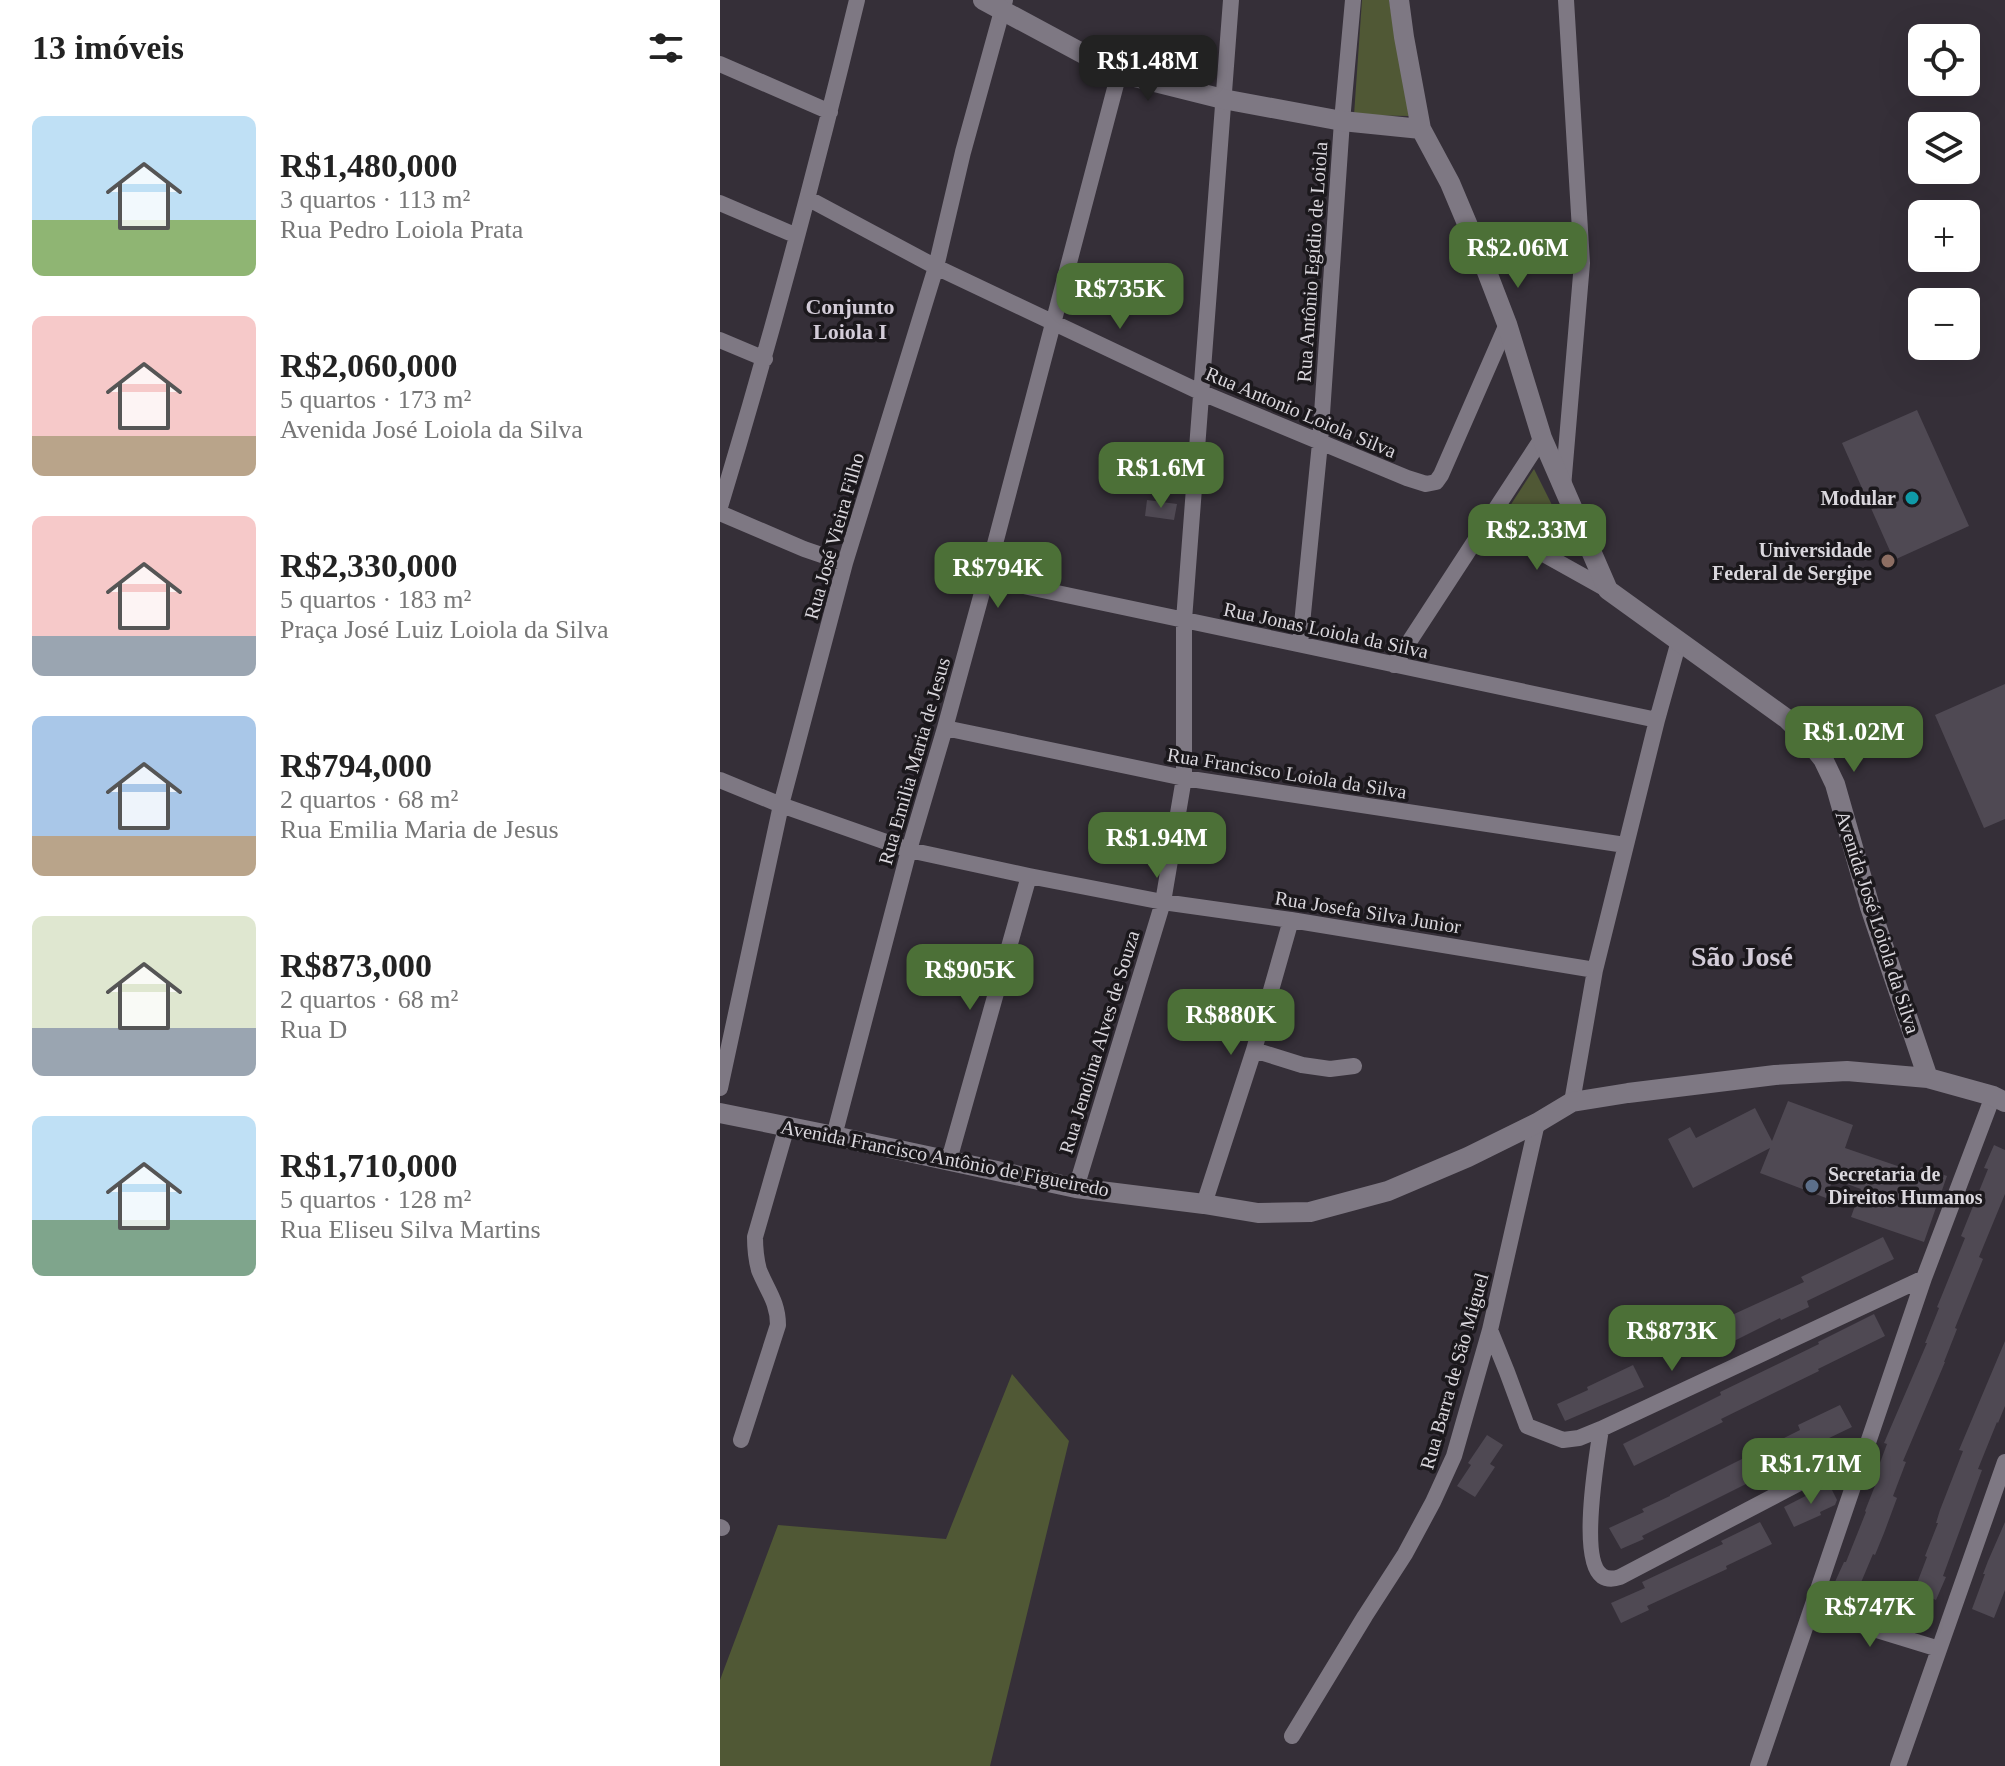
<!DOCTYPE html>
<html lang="pt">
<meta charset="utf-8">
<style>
:root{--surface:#fff;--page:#f2f2f2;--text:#222;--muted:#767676;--accent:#4c7037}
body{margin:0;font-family:"Times New Roman",serif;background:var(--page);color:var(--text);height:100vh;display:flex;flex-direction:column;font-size:30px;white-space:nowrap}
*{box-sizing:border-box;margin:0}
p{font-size:26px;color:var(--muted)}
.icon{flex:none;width:44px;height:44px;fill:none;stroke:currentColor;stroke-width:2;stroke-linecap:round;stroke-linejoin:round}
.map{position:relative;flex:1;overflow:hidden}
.drawer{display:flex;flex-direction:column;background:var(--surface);width:720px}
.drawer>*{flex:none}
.buttons{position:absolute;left:1188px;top:24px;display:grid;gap:16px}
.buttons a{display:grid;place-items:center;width:72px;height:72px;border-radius:12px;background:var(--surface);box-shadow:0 8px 32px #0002;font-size:40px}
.price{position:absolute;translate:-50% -68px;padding:0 18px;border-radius:16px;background:var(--accent);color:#fff;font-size:26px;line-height:52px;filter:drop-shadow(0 2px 4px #0008)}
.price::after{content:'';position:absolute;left:50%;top:48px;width:24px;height:18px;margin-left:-12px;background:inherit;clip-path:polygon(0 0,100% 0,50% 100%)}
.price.on{background:#222;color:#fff}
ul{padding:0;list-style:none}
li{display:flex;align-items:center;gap:24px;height:200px;padding:0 32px}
li span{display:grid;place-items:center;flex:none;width:224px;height:160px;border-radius:12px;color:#555}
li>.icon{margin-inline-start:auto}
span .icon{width:96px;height:96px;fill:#fffc;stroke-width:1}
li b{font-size:34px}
h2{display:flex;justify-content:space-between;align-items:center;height:96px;padding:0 32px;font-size:34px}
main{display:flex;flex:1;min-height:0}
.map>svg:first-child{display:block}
.green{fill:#505835}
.building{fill:#4f4953}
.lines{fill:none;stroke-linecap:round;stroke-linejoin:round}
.street{stroke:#7e7883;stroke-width:16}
.secondary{stroke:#7e7883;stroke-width:20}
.culture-dot{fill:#0f9aa8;stroke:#1b181c;stroke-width:3}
.education-dot{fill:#8d6e63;stroke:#1b181c;stroke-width:3}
.service-dot{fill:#5c6f8a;stroke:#1b181c;stroke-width:3}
.labels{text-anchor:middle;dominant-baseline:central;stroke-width:7;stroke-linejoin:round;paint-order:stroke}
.street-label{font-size:20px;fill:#dad7dd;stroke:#1b181c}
.poi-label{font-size:20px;font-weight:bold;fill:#dad7dd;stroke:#1b181c;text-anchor:end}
.neighbourhood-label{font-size:22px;font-weight:bold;fill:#d3ccd8;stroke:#1b181c}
.district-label{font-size:28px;font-weight:bold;fill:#d3ccd8;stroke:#1b181c}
</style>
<main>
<section class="drawer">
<h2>13 imóveis<svg class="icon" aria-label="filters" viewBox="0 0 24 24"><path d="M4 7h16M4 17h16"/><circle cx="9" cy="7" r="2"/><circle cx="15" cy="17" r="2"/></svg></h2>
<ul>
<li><span style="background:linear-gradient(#bfe0f5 65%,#8fb573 0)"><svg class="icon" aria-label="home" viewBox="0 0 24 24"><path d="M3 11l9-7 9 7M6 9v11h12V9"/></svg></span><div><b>R$1,480,000</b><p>3 quartos · 113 m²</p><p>Rua Pedro Loiola Prata</p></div></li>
<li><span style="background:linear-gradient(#f6c9c9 75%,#b9a48a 0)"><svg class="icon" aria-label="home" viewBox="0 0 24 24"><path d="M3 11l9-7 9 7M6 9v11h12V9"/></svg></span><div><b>R$2,060,000</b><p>5 quartos · 173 m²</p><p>Avenida José Loiola da Silva</p></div></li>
<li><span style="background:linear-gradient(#f6c9c9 75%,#9aa5b1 0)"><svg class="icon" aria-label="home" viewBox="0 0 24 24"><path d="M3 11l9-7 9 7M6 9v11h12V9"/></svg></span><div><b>R$2,330,000</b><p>5 quartos · 183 m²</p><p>Praça José Luiz Loiola da Silva</p></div></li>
<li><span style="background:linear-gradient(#a9c7e8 75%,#b9a48a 0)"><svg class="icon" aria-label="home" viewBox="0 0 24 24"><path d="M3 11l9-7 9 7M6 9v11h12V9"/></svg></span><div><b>R$794,000</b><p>2 quartos · 68 m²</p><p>Rua Emilia Maria de Jesus</p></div></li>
<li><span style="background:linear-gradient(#dfe7d0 70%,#9aa5b1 0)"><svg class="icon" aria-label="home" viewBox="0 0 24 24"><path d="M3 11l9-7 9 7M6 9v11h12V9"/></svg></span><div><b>R$873,000</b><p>2 quartos · 68 m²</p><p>Rua D</p></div></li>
<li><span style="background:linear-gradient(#bfe0f5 65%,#7fa58c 0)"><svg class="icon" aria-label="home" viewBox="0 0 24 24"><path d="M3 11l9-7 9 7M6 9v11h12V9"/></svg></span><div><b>R$1,710,000</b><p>5 quartos · 128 m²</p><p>Rua Eliseu Silva Martins</p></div></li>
</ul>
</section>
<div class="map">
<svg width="1285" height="1766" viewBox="0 0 1285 1766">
<rect width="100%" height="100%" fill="#352f38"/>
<path class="green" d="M642,0H669L689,116L634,115Z
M814,469L857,555L786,512Z
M292,1374L349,1441L270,1766H0V1680L58,1525L226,1539Z"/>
<path class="building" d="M1197,410L1249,526L1174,560L1122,443Z
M427,500L457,504L454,520L425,516Z
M1285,684V819L1264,828L1215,715Z
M1068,1101L1133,1125L1125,1148L1198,1173L1201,1167L1227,1176L1204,1242L1131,1217L1141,1189L1113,1179L1106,1198L1040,1173L1050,1148L973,1188L948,1139L970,1127L976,1138L1035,1108L1052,1141Z
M1274,1145L1285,1150V1194L1259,1257L1263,1259L1235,1328L1237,1329L1224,1362H1225L1183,1461L1186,1462L1173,1496L1177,1498L1164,1533L1155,1555L1153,1554L1137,1592L1114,1584L1124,1562H1126L1146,1512L1145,1511L1158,1478L1155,1476L1167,1444L1164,1443L1207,1343H1205L1219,1308L1217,1307L1222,1295L1245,1238L1241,1236L1268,1169L1264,1168Z
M1163,1237L1174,1259L1087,1301L1089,1307L1061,1320L1060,1318L1012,1342L1001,1320L1084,1282L1081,1277Z
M1154,1314L1165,1336L1098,1369L1099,1371L1001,1419L1003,1422L914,1466L903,1444L1001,1395L1000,1392L1099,1344L1098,1342Z
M1285,1341V1406L1278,1423L1277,1422L1258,1469L1262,1470L1223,1576L1226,1577L1216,1600L1194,1591L1207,1557L1205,1556L1218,1523H1216L1220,1510L1243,1451L1239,1450Z
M913,1365L924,1387L845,1421L837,1404L868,1390L867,1387Z
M1120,1405L1132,1427L1078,1453L1080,1457L922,1536L924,1539L901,1549L889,1528L924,1512L922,1509L950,1496V1495L1080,1430L1078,1425Z
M767,1435L783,1445L770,1464L775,1467L755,1497L737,1486L751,1465L748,1463Z
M1109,1484L1117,1500L1115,1505L1100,1512L1101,1515L1074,1527L1064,1507Z
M1040,1522L1052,1544L1006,1566L1007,1569L927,1606L929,1610L901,1623L891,1603L925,1588L922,1582L1003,1544L1001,1541Z
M1285,1522V1590L1274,1618L1252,1609L1265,1574H1263L1268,1561Z"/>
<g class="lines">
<path class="street" d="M0,64L110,112
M89,199L216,267L480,392L687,478L706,484L716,482L721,475L787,324
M0,203L77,236
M0,340L45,359
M843,487L862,263L846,0
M0,507C51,339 96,170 137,0
M0,513L84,549L125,563
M766,522L888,590
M266,578L937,720
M580,644L600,443L622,121L633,0
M674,665L822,438
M225,728L464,778L905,845
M0,780L61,805L189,850L309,876L443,902L571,920L875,970
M534,1050L582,1065L610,1069L634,1066
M0,1088L61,805L125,563L216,267L243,152L285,0
M852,1102L875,970L937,720L959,641
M114,1136L189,850L225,728L266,578L399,73
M229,1160L309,876
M356,1188L443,902L464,778V620L511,0
M484,1204L534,1050L571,920
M770,1330L787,1372L807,1426L843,1440L859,1438L881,1429
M21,1440L58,1325C58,1302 47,1290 39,1270C36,1259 35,1248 35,1237L67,1126
M1146,1448L900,1577C894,1579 888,1580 882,1576C859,1560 877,1455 881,1429L1204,1278
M0,1527L2,1528
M1092,1610L1219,1649
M572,1736L645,1616L685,1554L713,1502L734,1456L770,1330L817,1123
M1038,1766L1204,1278L1273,1096
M1178,1766L1285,1462"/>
<path class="secondary" d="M263,0L399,73L503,99L622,121L701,129
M679,0L684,37L701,129L730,183L762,259L787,324L822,438L888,590L1067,719L1087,739L1103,759L1115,784L1150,907L1208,1078
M0,1113L114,1136L356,1188L484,1204L538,1213L590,1212L668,1191L748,1157L817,1123L852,1102L908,1093L1055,1075L1127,1071L1208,1078L1273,1096L1285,1102"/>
</g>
<circle class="culture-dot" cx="1192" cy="498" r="8"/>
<circle class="education-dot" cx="1168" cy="561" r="8"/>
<circle class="service-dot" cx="1092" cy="1186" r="8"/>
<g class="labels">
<g class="street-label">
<text transform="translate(592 262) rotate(-86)">Rua Antônio Egídio de Loiola</text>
<text transform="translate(581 412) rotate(23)">Rua Antonio Loiola Silva</text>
<text transform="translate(114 536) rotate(-74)">Rua José Vieira Filho</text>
<text transform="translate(606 630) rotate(12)">Rua Jonas Loiola da Silva</text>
<text transform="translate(194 761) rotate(-74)">Rua Emilia Maria de Jesus</text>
<text transform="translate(567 773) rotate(9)">Rua Francisco Loiola da Silva</text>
<text transform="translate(648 912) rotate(9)">Rua Josefa Silva Junior</text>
<text transform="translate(1158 922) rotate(72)">Avenida José Loiola da Silva</text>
<text transform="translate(379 1042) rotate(-73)">Rua Jenolina Alves de Souza</text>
<text transform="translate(225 1158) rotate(11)">Avenida Francisco Antônio de Figueiredo</text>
<text transform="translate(734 1371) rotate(-74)">Rua Barra de São Miguel</text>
</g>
<g class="poi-label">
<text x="1176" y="498">Modular</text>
<text x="1152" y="550">Universidade<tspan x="1152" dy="23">Federal de Sergipe</tspan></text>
<text x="1108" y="1174" text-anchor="start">Secretaria de<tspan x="1108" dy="23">Direitos Humanos</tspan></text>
</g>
<g class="neighbourhood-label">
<text x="130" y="306">Conjunto<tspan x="130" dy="25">Loiola I</tspan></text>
</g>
<g class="district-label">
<text x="1022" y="956">São José</text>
</g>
</g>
</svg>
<div class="buttons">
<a><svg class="icon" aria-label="locate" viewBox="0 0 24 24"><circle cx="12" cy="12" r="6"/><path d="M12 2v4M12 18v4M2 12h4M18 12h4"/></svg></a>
<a><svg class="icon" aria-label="layers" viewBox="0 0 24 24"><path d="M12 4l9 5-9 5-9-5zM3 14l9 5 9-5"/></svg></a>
<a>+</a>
<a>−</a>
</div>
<b class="price on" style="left:428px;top:103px">R$1.48M</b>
<b class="price" style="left:798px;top:290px">R$2.06M</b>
<b class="price" style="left:400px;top:331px">R$735K</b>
<b class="price" style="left:441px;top:510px">R$1.6M</b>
<b class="price" style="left:817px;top:572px">R$2.33M</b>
<b class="price" style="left:278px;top:610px">R$794K</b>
<b class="price" style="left:1134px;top:774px">R$1.02M</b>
<b class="price" style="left:437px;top:880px">R$1.94M</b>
<b class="price" style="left:250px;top:1012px">R$905K</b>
<b class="price" style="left:511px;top:1057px">R$880K</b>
<b class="price" style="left:952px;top:1373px">R$873K</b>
<b class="price" style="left:1091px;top:1506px">R$1.71M</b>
<b class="price" style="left:1150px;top:1649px">R$747K</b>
</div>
</main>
